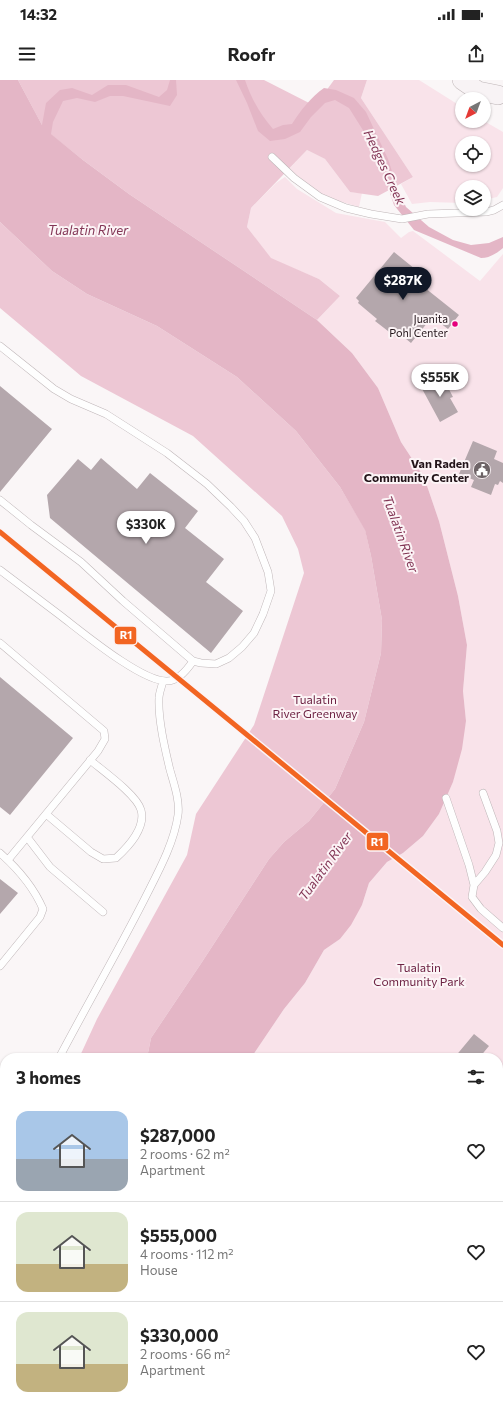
<!DOCTYPE html>
<meta charset="utf-8">
<style>
:root{--surface:#fff;--page:#f2f2f2;--text:#222;--muted:#767676;--line:#e0e0e0;--accent:#111827}
body{margin:0;font-family:Commissioner,sans-serif;background:var(--page);color:var(--text);height:100vh;display:flex;flex-direction:column;font-size:15px;white-space:nowrap}
*{box-sizing:border-box;margin:0}
p{font-size:13px;color:var(--muted)}
.icon{flex:none;width:22px;height:22px;fill:none;stroke:currentColor;stroke-width:2;stroke-linecap:round;stroke-linejoin:round}
.map{position:relative;flex:1;overflow:hidden}
.details{position:absolute;left:0px;top:973px;width:503px;height:356px;display:flex;flex-direction:column;background:var(--surface);border-radius:16px 16px 0 0;box-shadow:0 1px 3px #0004}
.details>*{flex:none}
.needle{width:26px;rotate:221deg}
.buttons{position:absolute;left:455px;top:12px;display:grid;gap:8px}
.buttons a{display:grid;place-items:center;width:36px;height:36px;border-radius:50%;background:var(--surface);box-shadow:0 1px 3px #0004;font-size:20px}
.price{position:absolute;translate:-50% -34px;padding:0 9px;border-radius:14px;background:#fff;color:#222;font-size:13px;line-height:26px;filter:drop-shadow(0 1px 2px #0008)}
.price::after{content:'';position:absolute;left:50%;top:24px;width:12px;height:9px;margin-left:-6px;background:inherit;clip-path:polygon(0 0,100% 0,50% 100%)}
.price.on{background:var(--accent);color:#fff}
ul{padding:0;list-style:none}
li{display:flex;align-items:center;gap:12px;height:100px;padding:0 16px}
li+li{border-top:1px solid var(--line)}
li span{display:grid;place-items:center;flex:none;width:112px;height:80px;border-radius:12px;color:#555}
li>.icon{margin-inline-start:auto}
span .icon{width:48px;height:48px;fill:#fffc;stroke-width:1}
li b{font-size:17px}
h2{display:flex;justify-content:space-between;align-items:center;height:48px;padding:0 16px;font-size:17px}
.status{display:flex;justify-content:space-between;align-items:center;height:28px;padding:0 20px;background:var(--surface);direction:ltr}
.status svg{height:11px;fill:currentColor}
header{display:flex;justify-content:space-between;align-items:center;height:52px;padding:0 16px;background:var(--surface);font-size:18px;font-weight:700}
.map>svg:first-child{display:block}
.green{fill:#f9e3ea;fill-rule:evenodd}
.forest{fill:#edc7d4}
.water{fill:#e4b6c6}
.building{fill:#b4a7ac}
.lines{fill:none;stroke-linecap:round;stroke-linejoin:round}
.lane-casing{stroke:#bfb6b8;stroke-width:8}
.secondary-casing{stroke:#bfb6b8;stroke-width:20}
.lane{stroke:#fefefe;stroke-width:7}
.secondary{stroke:#f8f3f5;stroke-width:19}
.rail{stroke:#cac9c9;stroke-width:3;stroke-dasharray:8 4;stroke-linecap:butt}
.rail-1-casing{stroke:#fcf4f6;stroke-width:8}
.rail-1{stroke:#f26522;stroke-width:5}
.bus-dot{fill:#e5007d;stroke:#fcf4f6;stroke-width:1.5}
.labels{text-anchor:middle;dominant-baseline:central;stroke-width:4;stroke-linejoin:round;paint-order:stroke}
.bus-label{font-size:11px;fill:#23151a;stroke:#fcf4f6;text-anchor:end}
.poi-label{font-size:12px;font-weight:bold;fill:#23151a;stroke:#fcf4f6;text-anchor:end}
.park-label{font-size:12px;fill:#6d2243;stroke:#fcf4f6}
.water-label{font-size:13px;font-style:italic;fill:#833656;stroke:#fcf4f6}
.line-badge{stroke:#fcf4f6;stroke-width:1.5}
.badge-label{font-size:11px;text-anchor:middle;font-weight:bold;fill:#fff}
</style>
<div class="status"><b>14:32</b><svg viewBox="0 0 49 12"><path d="M0 12V9h3v3zM5 12V6h3v6zM10 12V3h3v9zM15 12V0h3v12zM26 1h20v11H26zM47 4h2v5h-2z"/></svg></div>
<header><svg class="icon" aria-label="menu" viewBox="0 0 24 24"><path d="M4 6h16M4 12h16M4 18h16"/></svg>Roofr<svg class="icon" aria-label="share" viewBox="0 0 24 24"><path d="M12 15V3M7 8l5-5 5 5M5 13v7h14v-7"/></svg></header>
<div class="map">
<svg width="503" height="1329" viewBox="0 0 503 1329">
<rect width="100%" height="100%" fill="#faf6f7"/>
<path class="green" d="M367,0H419L462,27V41H484L503,52V108L497,117L484,120V107H462V123L430,122L412,124L401,104L413,97L361,18ZM462,63H484V85H462Z
M307,70L325,79L350,112L362,113L359,127L325,117L288,90Z
M285,97L297,109L336,133L385,142L401,158L409,152L413,151L480,201L503,174V1098L498,1104V978H251L284,929L305,903L324,870L340,859L362,825L369,803L387,782L403,773L423,756L439,734L453,702L466,641L463,611L467,565L458,516L439,441L424,397L401,362L378,308L352,273L317,240L340,216L319,199L271,179L247,147L251,128L276,103Z
M503,1228V1329H414L419,1324H498V1233Z
M49,1324H310L306,1329H47Z"/>
<path class="forest" d="M18,0H264L315,26L334,0H367L361,18L413,97L378,116L350,112L325,79L307,70L251,128L247,147L271,178L319,199L340,216L317,240L129,114L83,80L44,49Z
M0,142L52,191L87,214L157,246L237,297L296,351L340,407L365,449L371,476L382,540L381,573L364,642L335,709L309,741L284,762L269,779L202,882L151,958L147,978H79L97,939L187,775L196,734L254,645L304,493L298,469L282,436L193,356L81,296L0,228Z
M5,1116V1216L0,1225V1122Z
M503,1140V1228L498,1233V1146Z
M344,1324H419L414,1329H340Z"/>
<path class="water" d="M0,0H18L42,45L46,23L60,10L72,8L92,15L108,5H126L159,17L167,10L170,0H176L177,15L170,26L123,16H110L95,22L77,18L63,21L53,42L51,54L83,80L129,114L317,240L352,273L378,308L401,362L424,397L439,441L458,516L467,565L463,611L466,641L462,669L453,702L439,734L423,756L403,773L387,782L369,803L362,825L351,845L340,859L324,870L305,903L284,929L251,978H147L151,958L202,882L269,779L284,762L309,741L335,709L364,642L381,573L382,540L371,476L365,450L340,407L296,351L237,297L157,246L87,214L52,191L0,142Z
M236,0H245C251,18 260,34 273,49L283,45L292,44C301,30 311,17 324,8L336,10L354,18L366,32L388,79L398,110L406,127L429,147L453,160L471,165L489,163L503,157V168C497,173 490,178 481,178L414,150L394,125L383,93L366,55L349,28L335,20L325,23L311,37L300,52L285,59L270,61L258,51L247,23Z
M5,1216V1324H49L47,1329H0V1225Z"/>
<path class="building" d="M394,172L415,189L410,196L459,235L448,249L432,237L411,263L400,254L397,258L375,241L377,239L358,223L359,221L356,218Z
M441,294L453,317L450,318L458,332L440,342L420,305Z
M0,306L52,349L0,412Z
M473,361L497,371L494,379L503,383V403L500,401L498,405L495,404L491,415L471,407L474,400L459,394Z
M101,378L137,409L150,393L198,431L185,448L224,479L206,502L243,531L211,573L50,438L47,415L78,379L91,390Z
M0,597L73,658L10,735L0,727Z
M0,799L18,813L0,834Z
M474,954L489,966L479,978H454Z"/>
<g class="lines">
<defs>
<path id="lane" d="M272,77L294,98L320,117L346,128L371,134L402,139L428,134L486,132L494,130L503,125
M0,266L54,309L71,319L106,334L167,373L207,404L231,427L244,441L255,458L268,492L271,511L263,534L254,553L242,567L229,578L216,584L201,583L193,581L123,521L81,482L31,445L0,420
M0,490C20,505 41,521 61,536C82,552 142,602 167,601C178,601 187,590 193,581
M0,563L104,651L105,659L98,671L8,780
M483,713L497,751L499,763L496,775L485,792L474,805L472,817L481,829L503,848
M446,718L469,785L474,805
M46,734L91,772L103,779L116,778C129,766 146,748 141,730C137,715 103,691 90,680
M27,757L50,787L103,832
M0,773C17,788 34,808 43,829L40,837L0,886
M59,978C87,925 117,873 144,820C157,794 174,764 178,735C180,721 174,704 170,690C165,669 158,640 159,618C159,613 162,606 163,601
M0,1091L5,1088"/>
<path id="secondary" d="M462,0L478,11L498,15"/>
</defs>
<use href="#lane" class="lane-casing"/>
<use href="#secondary" class="secondary-casing"/>
<use href="#lane" class="lane"/>
<use href="#secondary" class="secondary"/>
<path class="rail" d="M0,452L503,865"/>
<defs>
<path id="rail-1" d="M0,452L503,865"/>
</defs>
<use href="#rail-1" class="rail-1-casing"/>
<use href="#rail-1" class="rail-1"/>
</g>
<defs>
<symbol id="civic-disc" viewBox="-11 -11 22 22"><circle r="9.5" fill="#6e6467" stroke="#fcf4f6"/><path d="M-.6-6.5H3V-4.5H.6V-3L4-1V1h2V6H-6V1h2V-1L-.6-3ZM-1.2 2.5V6h2.4V2.5Z" fill="#fff"/></symbol>
</defs>
<g fill-rule="evenodd">
<use href="#civic-disc" x="472" y="380" width="20" height="20"/>
</g>
<circle class="bus-dot" cx="455" cy="244" r="3.5"/>
<g class="labels">
<g class="bus-label">
<text x="448" y="238">Juanita<tspan x="448" dy="14">Pohl Center</tspan></text>
</g>
<g class="poi-label">
<text x="469" y="383">Van Raden<tspan x="469" dy="14">Community Center</tspan></text>
</g>
<g class="park-label">
<text x="315" y="619">Tualatin<tspan x="315" dy="14">River Greenway</tspan></text>
<text x="419" y="887">Tualatin<tspan x="419" dy="14">Community Park</tspan></text>
</g>
<g class="water-label">
<text transform="translate(385 87) rotate(65)">Hedges Creek</text>
<text x="88" y="150">Tualatin River</text>
<text transform="translate(401 454) rotate(70)">Tualatin River</text>
<text transform="translate(325 786) rotate(-54)">Tualatin River</text>
</g>
</g>
<g class="line-badge">
<rect x="114" y="546" width="23" height="19" rx="4" fill="#f26522"/>
<rect x="366" y="752" width="23" height="19" rx="4" fill="#f26522"/>
</g>
<g class="badge-label">
<text x="126" y="559">R1</text>
<text x="377" y="766">R1</text>
</g>
</svg>
<div class="buttons">
<a><svg class="needle" viewBox="-14 -14 28 28"><path d="M0-13l5 13h-10z" fill="#e53935"/><path d="M0 13l5-13h-10z" fill="#767676"/></svg></a>
<a><svg class="icon" aria-label="locate" viewBox="0 0 24 24"><circle cx="12" cy="12" r="6"/><path d="M12 2v4M12 18v4M2 12h4M18 12h4"/></svg></a>
<a><svg class="icon" aria-label="layers" viewBox="0 0 24 24"><path d="M12 4l9 5-9 5-9-5zM3 14l9 5 9-5"/></svg></a>
</div>
<b class="price on" style="left:403px;top:221px">$287K</b>
<b class="price" style="left:440px;top:318px">$555K</b>
<b class="price" style="left:146px;top:465px">$330K</b>
<section class="details">
<h2>3 homes<svg class="icon" aria-label="filters" viewBox="0 0 24 24"><path d="M4 7h16M4 17h16"/><circle cx="9" cy="7" r="2"/><circle cx="15" cy="17" r="2"/></svg></h2>
<ul>
<li><span style="background:linear-gradient(#a9c7e8 60%,#9aa5b1 0)"><svg class="icon" aria-label="home" viewBox="0 0 24 24"><path d="M3 11l9-7 9 7M6 9v11h12V9"/></svg></span><div><b>$287,000</b><p>2 rooms · 62 m²</p><p>Apartment</p></div><svg class="icon" aria-label="heart" viewBox="0 0 24 24"><path d="M12 20l-8-8c-3-5 5-10 8-4 3-6 11-1 8 4z"/></svg></li>
<li><span style="background:linear-gradient(#dfe7d0 65%,#c2b280 0)"><svg class="icon" aria-label="home" viewBox="0 0 24 24"><path d="M3 11l9-7 9 7M6 9v11h12V9"/></svg></span><div><b>$555,000</b><p>4 rooms · 112 m²</p><p>House</p></div><svg class="icon" aria-label="heart" viewBox="0 0 24 24"><path d="M12 20l-8-8c-3-5 5-10 8-4 3-6 11-1 8 4z"/></svg></li>
<li><span style="background:linear-gradient(#dfe7d0 65%,#c2b280 0)"><svg class="icon" aria-label="home" viewBox="0 0 24 24"><path d="M3 11l9-7 9 7M6 9v11h12V9"/></svg></span><div><b>$330,000</b><p>2 rooms · 66 m²</p><p>Apartment</p></div><svg class="icon" aria-label="heart" viewBox="0 0 24 24"><path d="M12 20l-8-8c-3-5 5-10 8-4 3-6 11-1 8 4z"/></svg></li>
</ul>
</section>
</div>
